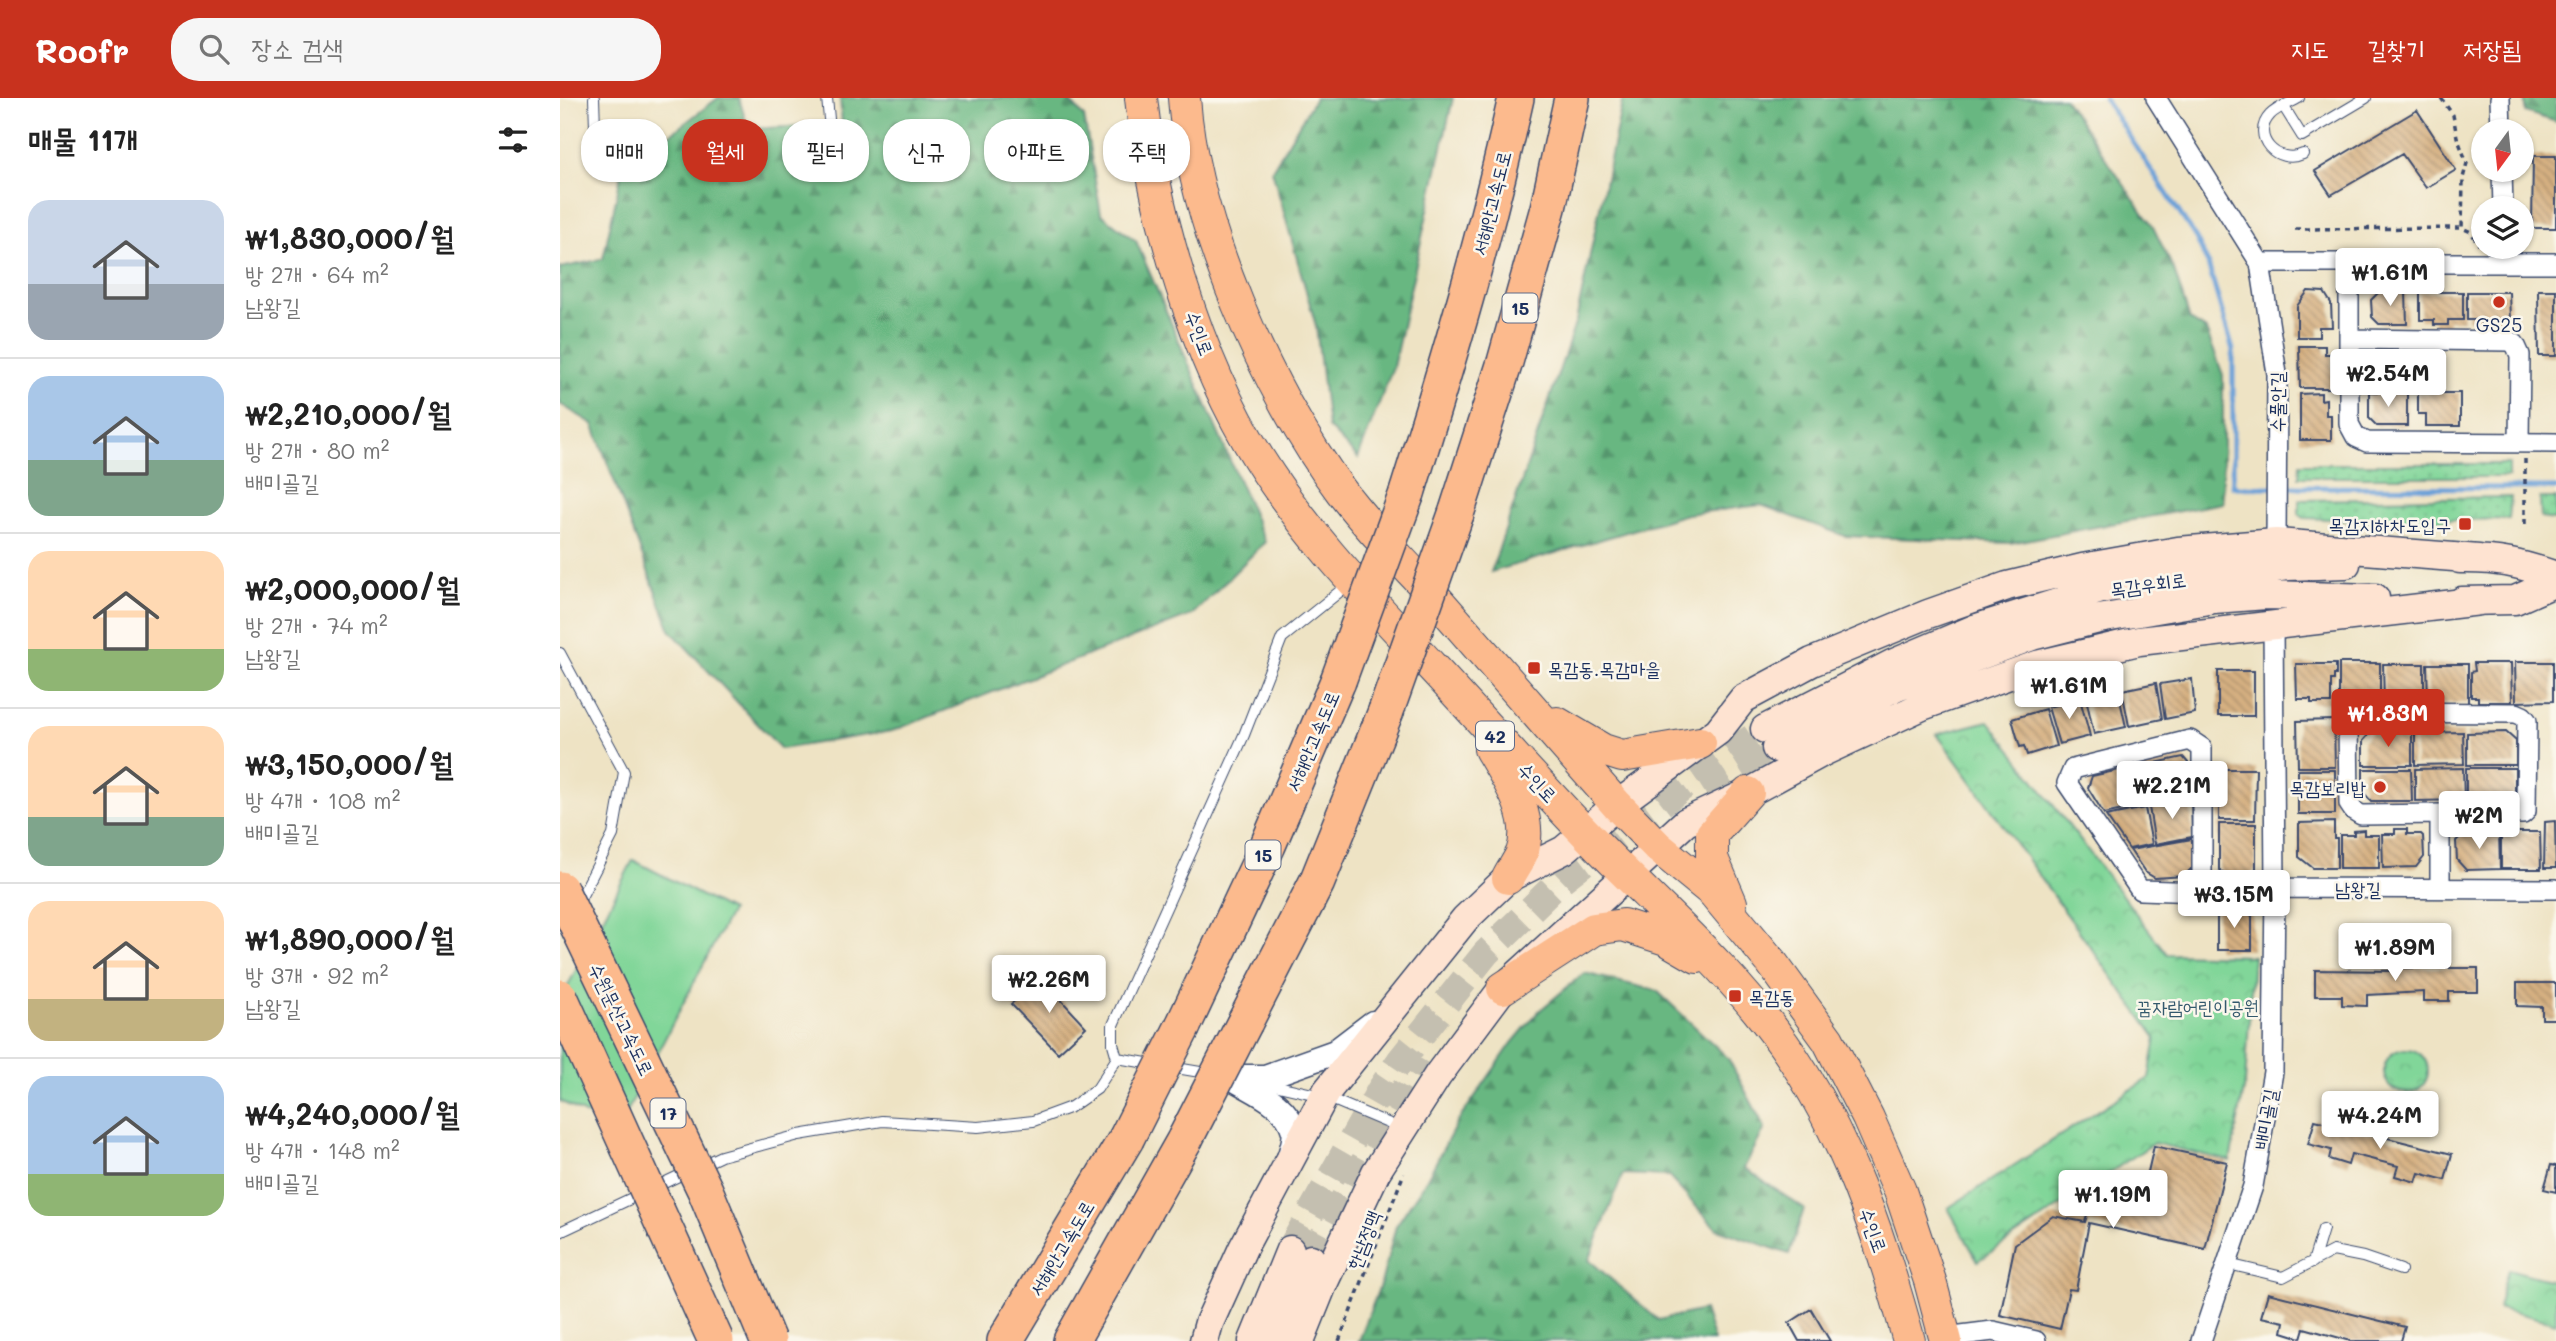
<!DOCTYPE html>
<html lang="ko">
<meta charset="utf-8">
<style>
:root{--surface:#fff;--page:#f6f6f6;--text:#222;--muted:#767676;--line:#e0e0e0;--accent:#c8321e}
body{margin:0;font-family:Mali,"Poor Story",sans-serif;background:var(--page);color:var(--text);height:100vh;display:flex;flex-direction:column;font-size:26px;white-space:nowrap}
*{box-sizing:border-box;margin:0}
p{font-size:23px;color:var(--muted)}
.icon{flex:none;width:38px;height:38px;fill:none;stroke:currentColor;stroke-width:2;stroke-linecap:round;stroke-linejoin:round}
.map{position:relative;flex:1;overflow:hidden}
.drawer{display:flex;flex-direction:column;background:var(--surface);width:560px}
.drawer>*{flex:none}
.guide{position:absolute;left:21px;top:21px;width:665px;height:63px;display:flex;gap:14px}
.needle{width:46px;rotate:195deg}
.buttons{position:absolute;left:1911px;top:21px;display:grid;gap:14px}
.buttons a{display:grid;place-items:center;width:63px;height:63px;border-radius:50%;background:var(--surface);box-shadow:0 2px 5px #0004;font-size:35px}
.price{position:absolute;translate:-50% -60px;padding:0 16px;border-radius:7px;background:#fff;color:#222;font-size:23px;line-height:46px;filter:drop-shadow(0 2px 4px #0008)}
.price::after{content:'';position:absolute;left:50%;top:42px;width:21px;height:16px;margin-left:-10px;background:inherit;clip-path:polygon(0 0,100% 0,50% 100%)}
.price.active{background:var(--accent);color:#fff}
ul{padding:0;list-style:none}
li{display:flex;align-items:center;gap:21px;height:175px;padding:0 28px}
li+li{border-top:2px solid var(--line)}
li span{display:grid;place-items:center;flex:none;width:196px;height:140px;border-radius:21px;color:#555}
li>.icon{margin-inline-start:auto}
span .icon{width:84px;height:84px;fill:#fffc;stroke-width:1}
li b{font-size:30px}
h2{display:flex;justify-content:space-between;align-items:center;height:84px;padding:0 28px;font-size:30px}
.pill{padding:0 24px;border-radius:28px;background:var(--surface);box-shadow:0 2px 5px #0004;font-size:24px;line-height:63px}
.pill.active{background:var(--accent);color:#fff}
header{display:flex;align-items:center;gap:42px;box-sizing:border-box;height:98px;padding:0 35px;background:var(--accent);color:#fff}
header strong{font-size:33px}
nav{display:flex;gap:38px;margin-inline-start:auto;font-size:24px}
.search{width:490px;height:63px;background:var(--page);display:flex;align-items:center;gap:18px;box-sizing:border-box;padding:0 24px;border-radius:28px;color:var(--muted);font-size:26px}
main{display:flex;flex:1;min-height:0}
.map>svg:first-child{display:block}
.grass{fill:url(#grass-dots);stroke:#4e827c;stroke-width:2}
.forest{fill:url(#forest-firs);stroke:#427370;stroke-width:2}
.park{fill:url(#park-crowns);stroke:#4e827c;stroke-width:2}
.garden{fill:#81d699;stroke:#4e827c;stroke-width:2}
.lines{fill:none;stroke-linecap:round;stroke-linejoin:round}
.stream{stroke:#6ba0d8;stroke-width:5}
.building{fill:url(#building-back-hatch)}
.secondary-tunnel{stroke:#c4bfb0;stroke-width:28;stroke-dasharray:28 14;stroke-linecap:butt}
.service-casing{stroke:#3b4a6d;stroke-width:12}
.minor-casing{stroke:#3b4a6d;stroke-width:22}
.tertiary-casing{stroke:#3b4a6d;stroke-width:27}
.secondary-casing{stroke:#3b4a6d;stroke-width:31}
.primary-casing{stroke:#3b4a6d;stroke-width:34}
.motorway-casing{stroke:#3b4a6d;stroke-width:38}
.path{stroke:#3b4a6d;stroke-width:3.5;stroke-dasharray:5 5;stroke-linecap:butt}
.service{stroke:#fff;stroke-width:10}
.minor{stroke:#fff;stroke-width:19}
.tertiary{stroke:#fff;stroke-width:24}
.secondary{stroke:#fee3d1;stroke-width:28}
.primary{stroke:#fcba8d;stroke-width:32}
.motorway{stroke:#fcba8d;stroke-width:35}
.motorway-bridge-casing{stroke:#3b4a6d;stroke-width:38;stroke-linecap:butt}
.motorway-bridge{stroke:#fcba8d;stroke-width:35}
.poi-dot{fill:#c8321e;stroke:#fbf7ec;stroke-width:2.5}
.labels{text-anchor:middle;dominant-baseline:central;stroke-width:5;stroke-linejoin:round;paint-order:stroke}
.shield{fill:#fbf7ec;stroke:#5e6b89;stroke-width:2}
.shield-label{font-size:18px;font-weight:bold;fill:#1b2f5e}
.street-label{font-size:19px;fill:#1b2f5e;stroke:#fbf7ec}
.poi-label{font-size:19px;fill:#1b2f5e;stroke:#fbf7ec;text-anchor:end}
.park-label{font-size:19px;fill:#34596d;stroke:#fbf7ec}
</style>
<header>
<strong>Roofr</strong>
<div class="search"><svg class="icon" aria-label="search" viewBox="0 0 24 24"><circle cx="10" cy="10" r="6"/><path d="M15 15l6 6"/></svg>장소 검색</div>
<nav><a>지도</a><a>길찾기</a><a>저장됨</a></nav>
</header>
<main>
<section class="drawer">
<h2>매물 11개<svg class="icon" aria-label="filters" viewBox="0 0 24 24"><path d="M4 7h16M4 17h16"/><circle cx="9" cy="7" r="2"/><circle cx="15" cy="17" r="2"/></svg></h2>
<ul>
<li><span style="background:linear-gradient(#c9d6e8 60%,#9aa5b1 0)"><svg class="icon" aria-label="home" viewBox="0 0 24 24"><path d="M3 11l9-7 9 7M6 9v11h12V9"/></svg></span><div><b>₩1,830,000/월</b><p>방 2개 · 64 m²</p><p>남왕길</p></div></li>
<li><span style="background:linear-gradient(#a9c7e8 60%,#7fa58c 0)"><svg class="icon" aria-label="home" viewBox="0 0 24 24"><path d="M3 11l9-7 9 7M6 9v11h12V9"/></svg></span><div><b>₩2,210,000/월</b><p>방 2개 · 80 m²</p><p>배미골길</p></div></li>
<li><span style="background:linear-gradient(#ffd9b3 70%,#8fb573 0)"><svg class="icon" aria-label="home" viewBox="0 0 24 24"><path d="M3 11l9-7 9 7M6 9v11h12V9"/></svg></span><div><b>₩2,000,000/월</b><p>방 2개 · 74 m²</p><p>남왕길</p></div></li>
<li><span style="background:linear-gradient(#ffd9b3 65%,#7fa58c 0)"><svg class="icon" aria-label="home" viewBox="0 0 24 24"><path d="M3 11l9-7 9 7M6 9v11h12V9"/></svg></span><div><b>₩3,150,000/월</b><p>방 4개 · 108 m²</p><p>배미골길</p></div></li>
<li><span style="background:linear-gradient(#ffd9b3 70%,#c2b280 0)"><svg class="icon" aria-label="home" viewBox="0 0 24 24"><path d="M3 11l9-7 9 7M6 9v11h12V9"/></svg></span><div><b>₩1,890,000/월</b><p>방 3개 · 92 m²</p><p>남왕길</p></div></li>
<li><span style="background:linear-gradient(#a9c7e8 70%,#8fb573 0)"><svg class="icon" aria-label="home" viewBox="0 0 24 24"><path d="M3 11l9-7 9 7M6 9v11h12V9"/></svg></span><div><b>₩4,240,000/월</b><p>방 4개 · 148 m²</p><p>배미골길</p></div></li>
</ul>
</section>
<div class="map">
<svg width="1996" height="1243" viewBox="0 0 1996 1243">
<defs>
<pattern id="grass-dots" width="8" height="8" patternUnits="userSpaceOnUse" patternTransform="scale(1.75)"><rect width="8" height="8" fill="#81d699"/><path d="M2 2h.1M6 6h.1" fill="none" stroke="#6fb886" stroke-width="1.8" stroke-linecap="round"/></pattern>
<pattern id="forest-firs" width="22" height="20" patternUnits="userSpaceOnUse" patternTransform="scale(1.75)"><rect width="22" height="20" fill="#68b781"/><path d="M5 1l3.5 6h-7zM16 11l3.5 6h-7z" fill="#55956d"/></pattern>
<pattern id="park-crowns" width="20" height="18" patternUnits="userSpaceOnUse" patternTransform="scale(1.75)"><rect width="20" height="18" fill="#81d699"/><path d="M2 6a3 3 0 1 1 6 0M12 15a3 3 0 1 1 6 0" fill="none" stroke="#6fb886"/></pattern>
<pattern id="building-back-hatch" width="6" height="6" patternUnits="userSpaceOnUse" patternTransform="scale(1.75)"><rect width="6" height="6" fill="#d6b081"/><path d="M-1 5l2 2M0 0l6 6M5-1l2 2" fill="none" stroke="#ad906d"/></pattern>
</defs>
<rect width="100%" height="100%" fill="#fbf7ec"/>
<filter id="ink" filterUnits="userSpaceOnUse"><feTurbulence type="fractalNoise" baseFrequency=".0143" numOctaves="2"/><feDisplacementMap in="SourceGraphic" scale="14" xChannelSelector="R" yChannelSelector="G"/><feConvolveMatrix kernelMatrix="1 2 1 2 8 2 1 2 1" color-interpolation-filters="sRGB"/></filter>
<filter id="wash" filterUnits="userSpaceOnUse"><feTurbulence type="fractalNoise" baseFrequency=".00686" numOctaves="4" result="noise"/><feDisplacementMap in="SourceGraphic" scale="28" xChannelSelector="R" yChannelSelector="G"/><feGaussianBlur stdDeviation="1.57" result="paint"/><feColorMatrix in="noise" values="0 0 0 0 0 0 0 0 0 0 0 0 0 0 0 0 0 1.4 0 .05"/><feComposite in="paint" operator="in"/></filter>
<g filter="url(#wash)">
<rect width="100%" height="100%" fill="#eee3c4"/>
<path class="grass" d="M1740,366H1949V379H1739Z
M1951,399L1949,421L1821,423L1744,420L1739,416V402Z
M1980,400H1996V422L1981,420Z"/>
<path class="forest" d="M158,0H179L188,31L282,26L280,0H507L524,19L541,116L576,143L705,444L632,517L332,633L221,651L110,532L33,326L0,306V170L43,161L62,73Z
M755,0H893L833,269L798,360L768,329L756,228L712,72Z
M1063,0H1504L1593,129L1614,172L1630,222L1646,232L1663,277V405L1450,445L1285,438L1201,407L1127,416L931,474L1016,223Z
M1965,0H1996V24L1965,14Z
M1024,875L1097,893L1168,960L1205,1030L1184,1070L1244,1111L1229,1156L1157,1131L1108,1078L1063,1076L1029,1162L1098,1222L1144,1212L1154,1243H799L822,1182L836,1128L867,1081L898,1023L952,945L978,914Z"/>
<path class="park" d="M1429,623L1607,856L1693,858L1685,986L1670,1063L1594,1045L1418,1163L1388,1110L1589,980L1596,940L1377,636Z
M1824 973a22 22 0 1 1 44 0a22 22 0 1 1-44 0Z
M1948,1171L1996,1184V1225L1938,1210Z"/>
<path class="garden" d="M73,762L171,813L57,1033L0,1003V903Z"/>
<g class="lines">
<path class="stream" d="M1544,0L1636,140L1648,166L1673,252V389L1996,390"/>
</g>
<g id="blocks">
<path class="building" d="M1857,12L1896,72L1866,90L1842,56L1771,97L1755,73Z
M1973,58H1996V130H1972Z
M1978,192H1996V258H1979Z
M1748,193L1764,194L1771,205L1772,229H1759V239H1737V208Z
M1819,194H1846L1847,226H1819L1812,219L1811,202Z
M1860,194H1903V222H1888V227H1874V222H1860Z
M1907,194H1949L1950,222H1935V227H1921V222H1907Z
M1739,248H1765V256H1772V290H1740Z
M1818,256H1850L1849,290H1809V264Z
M1809,294H1847V328H1817L1809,320Z
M1761,295V302L1766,301V317H1771V342H1740V296Z
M1858,295H1900V328H1866V316H1858Z
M1955,564H1993V603L1956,604Z
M1779,565H1820V605H1789L1788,602H1779Z
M1914,565H1951L1952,604H1918V599H1911V574L1915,573Z
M1736,566H1776V577H1774V582H1771V605H1751V601H1737Z
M1823,566H1864V600H1839V605H1824Z
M1867,566H1908V605H1868Z
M1658,573H1694V618H1658Z
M1632,581L1635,615L1605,621L1600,586Z
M1596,585L1602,621L1569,628L1562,592Z
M1558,593L1566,629L1534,636L1526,600Z
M1520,601L1530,638L1499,646L1488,609Z
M1485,611L1496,648L1467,657L1464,648L1460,649L1452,621Z
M1774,622L1775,669H1738L1737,623Z
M1852,633V667H1803V643L1811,634Z
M1903,634L1904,666L1855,667V635Z
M1946,634L1956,643V667H1907V635Z
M1623,659L1629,666L1631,699L1589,707L1581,668Z
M1573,669L1582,708L1544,716L1528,690L1532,678Z
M1903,670L1904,702L1855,703V671Z
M1906,670H1955V693L1948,702H1906Z
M1659,671H1696L1695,722H1659Z
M1803,671H1851L1852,703H1811L1803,694Z
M1738,672H1775V716H1738Z
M1631,701L1632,739L1595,746L1589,709Z
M1585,710L1592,746L1569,751L1546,718Z
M1995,723L1996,770H1984L1985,724Z
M1774,724V740H1777V770H1753L1739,759V725Z
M1659,726H1696V771L1687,780H1668L1659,771Z
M1835,731H1847V736H1861L1863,738L1864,759L1856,769L1823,770L1822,736H1835Z
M1804,732V737H1819V770H1780V737H1794V733Z
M1939,733L1940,771L1906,772L1897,762L1896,743L1905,734Z
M1941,734H1980L1981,771H1941Z
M1632,741V770L1624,778L1595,780L1585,774L1570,752Z
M1657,811L1684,812L1692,818V852H1657Z
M1834,870H1918V894H1889V903H1864V894L1807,897V908L1782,907V898H1755V872L1835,873Z
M480,879L526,929L498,955L451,906Z
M1957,885H1996V921H1982V909L1957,908Z
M1755,1022L1892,1056L1885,1082L1859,1075L1856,1084L1835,1078L1838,1068L1791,1056L1788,1067L1769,1061L1771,1052L1748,1046Z
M1594,1048L1667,1064L1645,1151L1529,1125L1516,1192L1509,1191L1500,1231L1440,1217L1455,1146L1493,1118L1525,1124L1535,1089L1551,1079L1585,1087Z
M1991,1067L1996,1068V1094L1984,1091Z
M1708,1195L1845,1229L1841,1243H1791L1744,1230L1741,1240L1722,1234L1724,1224L1701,1219Z
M1251,1211L1270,1243H1239L1229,1225Z"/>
</g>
</g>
<g filter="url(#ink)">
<use href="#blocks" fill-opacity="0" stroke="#3b4a6d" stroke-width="2"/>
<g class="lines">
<path class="secondary-tunnel" d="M1145,695L1216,650
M730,1152L821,991L840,963L926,855L1002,781L1128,685L1205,631
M751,1161L839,1001L863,962"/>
<defs>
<path id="service" d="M34,0L35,29
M267,0L269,21
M1739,0C1730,5 1716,10 1710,17C1690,38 1717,68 1743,56
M1724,9L1742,38L1806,0
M0,555L64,674L53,737L16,809
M557,960L553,946V927L684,637L722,540L789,486
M705,985L766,999L842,1031
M0,1134L161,1058L239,1037L322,1023L418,1029L473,1023L511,1009L537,991L557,960L652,976
M1753,1164L1763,1131
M1668,1166L1723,1179L1773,1153L1803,1159L1841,1172"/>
<path id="minor" d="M1596,0L1700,165L1717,276L1716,445
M1940,0L1941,33
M1942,72L1943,110
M1700,165H1996
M1789,166V326L1796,339L1807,344L1996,345
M1790,241L1949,243L1955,246L1960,257L1959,345
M1880,716H1963L1966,713L1967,623L1963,618L1956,615L1798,614L1791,617L1788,623L1789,706L1793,712L1801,717L1880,716V790
M1642,794V650L1630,642L1513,671L1507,685L1580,792L1642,794L1715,790L1996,791
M1385,1239L1433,1233L1476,1243
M1641,1243L1693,1088L1713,974L1715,790L1713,526"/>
<path id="tertiary" d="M670,979H705L775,954L813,925
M671,979C693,993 727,1005 734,1033C736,1041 731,1053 729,1061"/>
<path id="secondary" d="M1900,461C1937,460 1961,466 1996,478
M1902,503L1955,502L1996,484
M1205,631L1332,566L1417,530L1545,490L1728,468L1786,466
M1216,650L1337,588L1472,538L1539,521L1654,501L1706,497L1815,500
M644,1243L649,1225L683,1150L767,993L905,821L948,780L1004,752L1057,707L1158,633L1183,601L1252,564L1368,516L1447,488L1522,470L1618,453L1716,445L1919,461
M693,1243L730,1152
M720,1243L751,1161
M740,1243L763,1186L816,1074L878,977L943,890L1126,724L1188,695L1265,653L1362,608L1477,567L1579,543L1920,503"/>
<path id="primary" d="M581,0C594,117 636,261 699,361C747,438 811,503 872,569C928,629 982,691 1040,750C1104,815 1171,872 1224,947C1286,1035 1321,1140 1349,1243
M624,0C633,125 706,293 781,393C808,430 842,462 872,496C934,567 995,637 1057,707L1098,749L1153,794L1212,865L1268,942L1308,1020L1340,1093L1370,1183L1386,1243
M997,625L1043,652L1062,658L1140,645
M930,651C947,680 975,719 962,755C958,764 952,772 948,780
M1171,805L1152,760V736L1188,695
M943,890L1034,831L1063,827L1106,841L1137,859"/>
<path id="motorway" d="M847,395C888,264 927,134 956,0
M896,416L945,264L988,110L1012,0
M685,924L757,784L826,613
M623,928L708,747L778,583
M445,1243L566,1041
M511,1243L625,1041"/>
</defs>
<use href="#service" class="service-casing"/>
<use href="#minor" class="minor-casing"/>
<use href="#tertiary" class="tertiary-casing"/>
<use href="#secondary" class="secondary-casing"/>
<use href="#primary" class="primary-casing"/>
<use href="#motorway" class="motorway-casing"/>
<path class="path" d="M1881,0L1893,17L1897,39L1907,65L1903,80L1902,130L1911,134L1919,147
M1735,131L1902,130
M1965,361V426
M779,1243L844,1075"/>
<use href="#service" class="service"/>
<use href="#minor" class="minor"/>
<use href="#tertiary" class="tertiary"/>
<use href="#secondary" class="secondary"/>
<use href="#primary" class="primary"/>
<use href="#motorway" class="motorway"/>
<defs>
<path id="motorway-bridge" d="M778,583L847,395
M826,613L896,416
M0,791L145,1092L208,1243
M0,899L156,1243
M566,1041L623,928
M625,1041L685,924"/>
</defs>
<use href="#motorway-bridge" class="motorway-bridge-casing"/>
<use href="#motorway-bridge" class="motorway-bridge"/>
</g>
</g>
<g class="poi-dot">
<circle cx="1939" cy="204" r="7"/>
<rect x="1898" y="419" width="14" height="14" rx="3.5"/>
<rect x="967" y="563" width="14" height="14" rx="3.5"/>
<circle cx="1820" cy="689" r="7"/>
<rect x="1168" y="891" width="14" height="14" rx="3.5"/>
</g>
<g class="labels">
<g class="shield">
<rect x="942.5" y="195.5" width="35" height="29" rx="5"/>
<rect x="916" y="623.5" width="38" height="29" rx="5"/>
<rect x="685.5" y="742.5" width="35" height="29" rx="5"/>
<rect x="90.5" y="1000.5" width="35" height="29" rx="5"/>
</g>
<g class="shield-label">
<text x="960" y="210">15</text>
<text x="935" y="638">42</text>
<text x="703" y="757">15</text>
<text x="108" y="1015">17</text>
</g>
<g class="street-label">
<text transform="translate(931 105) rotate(-76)">서해안고속도로</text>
<text transform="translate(640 235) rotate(69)">수인로</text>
<text transform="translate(1716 304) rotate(-90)">수풀안길</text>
<text transform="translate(1588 486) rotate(-8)">목감우회로</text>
<text transform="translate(752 643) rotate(-67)">서해안고속도로</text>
<text transform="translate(978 684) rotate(47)">수인로</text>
<text x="1798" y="790">남왕길</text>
<text transform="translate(62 921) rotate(64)">수원문산고속도로</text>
<text transform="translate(1705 1021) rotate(-80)">배미골길</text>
<text transform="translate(1314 1132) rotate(70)">수인로</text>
<text transform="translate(803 1142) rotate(-69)">한남정맥</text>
<text transform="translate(501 1150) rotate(-59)">서해안고속도로</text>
</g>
<g class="poi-label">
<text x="1939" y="226" text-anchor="middle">GS25</text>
<text x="1891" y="426">목감지하차도입구</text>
<text x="988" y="570" text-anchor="start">목감동.목감마을</text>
<text x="1806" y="689">목감보리밥</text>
<text x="1189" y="898" text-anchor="start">목감동</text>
</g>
<g class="park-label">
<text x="1638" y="908">꿈자람어린이공원</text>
</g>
</g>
</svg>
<div class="buttons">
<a><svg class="needle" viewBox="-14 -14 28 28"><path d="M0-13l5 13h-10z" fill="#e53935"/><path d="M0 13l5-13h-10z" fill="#767676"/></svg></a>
<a><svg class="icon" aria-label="layers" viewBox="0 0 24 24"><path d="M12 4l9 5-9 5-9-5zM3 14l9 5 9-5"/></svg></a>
</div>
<b class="price" style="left:1830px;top:210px">₩1.61M</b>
<b class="price" style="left:1828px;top:311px">₩2.54M</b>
<b class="price" style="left:1509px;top:623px">₩1.61M</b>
<b class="price active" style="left:1828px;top:651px">₩1.83M</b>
<b class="price" style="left:1612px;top:723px">₩2.21M</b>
<b class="price" style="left:1919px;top:753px">₩2M</b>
<b class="price" style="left:1674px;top:832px">₩3.15M</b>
<b class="price" style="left:1835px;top:885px">₩1.89M</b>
<b class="price" style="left:489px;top:917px">₩2.26M</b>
<b class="price" style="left:1820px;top:1053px">₩4.24M</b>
<b class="price" style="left:1553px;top:1132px">₩1.19M</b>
<div class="guide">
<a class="pill">매매</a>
<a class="pill active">월세</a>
<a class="pill">필터</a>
<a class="pill">신규</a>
<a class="pill">아파트</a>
<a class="pill">주택</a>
</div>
</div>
</main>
